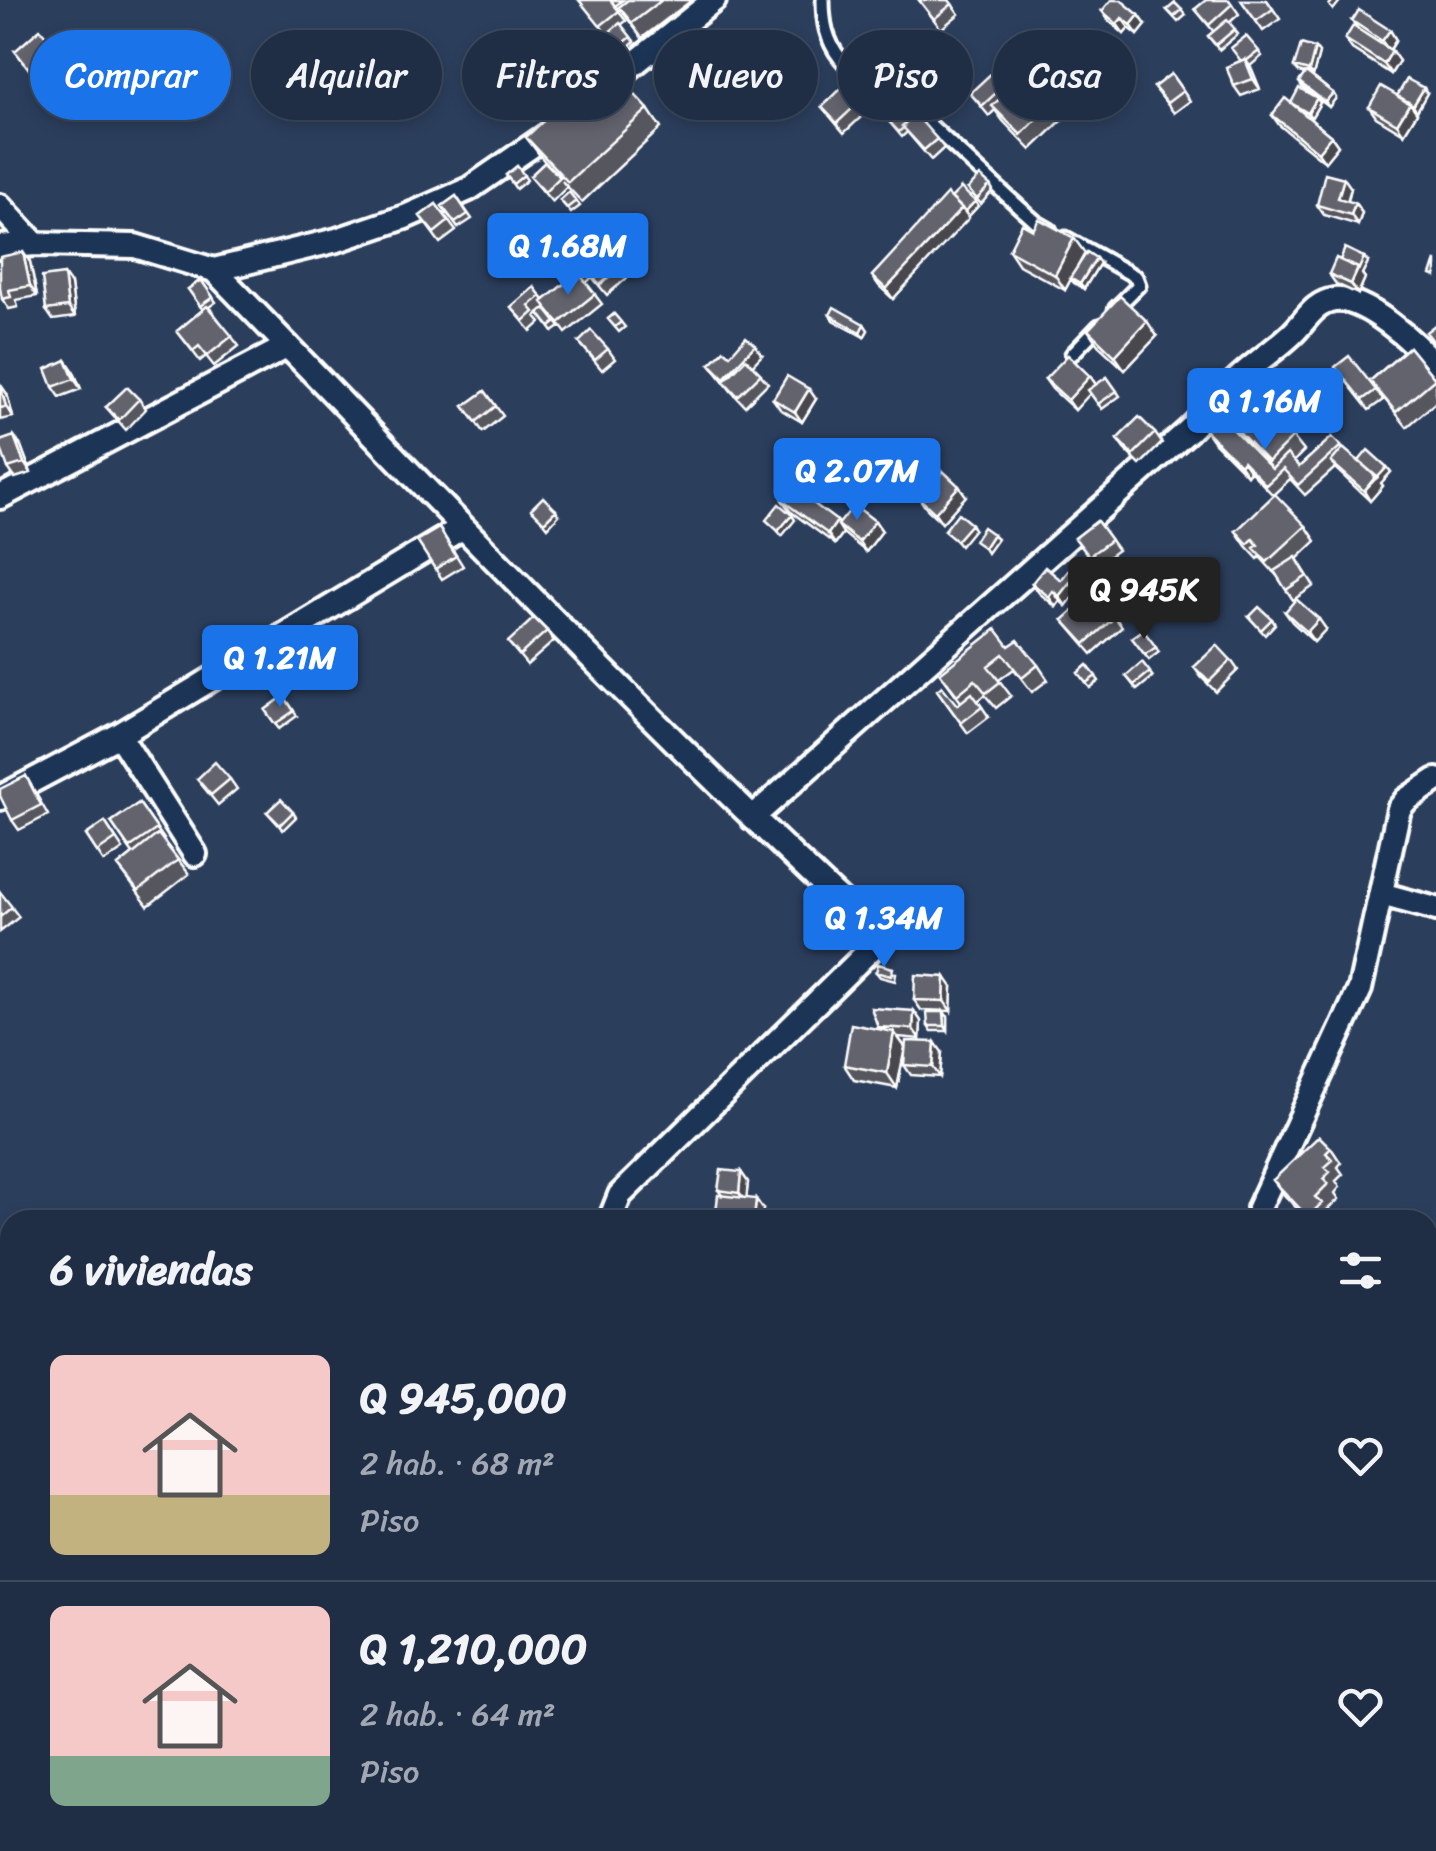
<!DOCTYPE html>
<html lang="es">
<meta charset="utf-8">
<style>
:root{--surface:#202e45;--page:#28364c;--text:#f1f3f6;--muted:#a2a8b3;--line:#3d4a5e;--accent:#1a73e8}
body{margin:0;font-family:Sriracha,sans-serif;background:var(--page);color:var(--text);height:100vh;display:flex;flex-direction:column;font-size:38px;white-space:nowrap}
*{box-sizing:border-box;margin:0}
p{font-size:32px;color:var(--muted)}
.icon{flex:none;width:55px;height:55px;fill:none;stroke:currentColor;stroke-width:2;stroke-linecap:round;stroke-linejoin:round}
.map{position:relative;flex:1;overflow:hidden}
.details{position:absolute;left:0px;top:1210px;width:1438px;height:642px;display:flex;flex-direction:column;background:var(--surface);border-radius:30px 30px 0 0;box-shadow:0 5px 15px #0003,0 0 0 2px var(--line)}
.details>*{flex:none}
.top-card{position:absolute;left:30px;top:30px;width:1378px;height:90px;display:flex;gap:20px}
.price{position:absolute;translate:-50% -85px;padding:0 22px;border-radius:10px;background:var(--accent);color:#fff;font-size:32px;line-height:65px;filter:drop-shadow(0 2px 5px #0008)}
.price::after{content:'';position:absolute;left:50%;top:60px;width:30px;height:22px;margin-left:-15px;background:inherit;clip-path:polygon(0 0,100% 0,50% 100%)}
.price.selected{background:#222;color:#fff}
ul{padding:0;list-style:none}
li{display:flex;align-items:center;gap:30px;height:250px;padding:0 50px}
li+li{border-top:2px solid var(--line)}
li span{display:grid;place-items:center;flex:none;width:280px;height:200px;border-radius:15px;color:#555}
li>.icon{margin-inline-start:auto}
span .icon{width:120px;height:120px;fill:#fffc;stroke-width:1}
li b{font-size:42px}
h2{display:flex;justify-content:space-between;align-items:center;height:120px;padding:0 50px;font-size:42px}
.pill{padding:0 35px;border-radius:45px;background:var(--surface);box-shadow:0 5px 15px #0003,0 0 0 2px var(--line);font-size:35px;line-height:90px}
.pill.selected{background:var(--accent);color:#fff}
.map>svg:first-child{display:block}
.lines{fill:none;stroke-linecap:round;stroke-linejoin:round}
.lane-casing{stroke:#fff;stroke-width:19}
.street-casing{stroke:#fff;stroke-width:30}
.lane{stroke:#1d3557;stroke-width:11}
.street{stroke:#1d3557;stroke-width:22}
.wall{fill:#56565f;stroke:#fff;stroke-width:2.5}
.shaded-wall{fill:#46464d;stroke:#fff;stroke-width:2.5}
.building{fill:#64646e;stroke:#fff;stroke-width:2.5}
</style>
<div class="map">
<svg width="1436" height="1851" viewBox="0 0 1436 1851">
<rect width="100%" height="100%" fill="#2b3e5c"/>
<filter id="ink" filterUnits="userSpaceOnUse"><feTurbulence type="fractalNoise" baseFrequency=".01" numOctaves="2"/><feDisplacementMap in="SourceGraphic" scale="20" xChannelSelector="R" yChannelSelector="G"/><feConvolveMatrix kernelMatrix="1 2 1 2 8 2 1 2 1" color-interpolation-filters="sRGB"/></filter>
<g filter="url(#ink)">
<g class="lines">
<defs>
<path id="lane" d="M823,0C823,22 826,40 840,58C855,78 880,80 898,96C945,137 989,181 1036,222L1050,230
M1066,238L1136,277L1139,285L1115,309
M1072,354L1099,326"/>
<path id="street" d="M595,95L714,0
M0,206L35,244
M0,247L35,244L135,246L214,270L337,240L405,217L469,189L556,129
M214,270C426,488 635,710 858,917L866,925L874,943L871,949L620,1195L610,1220
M1239,378L1296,421
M0,497L288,346
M119,735L195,854
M0,798L119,735L463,527
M752,818L1189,430C1206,413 1221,395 1238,379C1255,363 1275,350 1292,334C1306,321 1313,303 1334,300C1365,296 1418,345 1436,367
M1381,894L1436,909
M1259,1220V1208L1360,989L1399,809L1406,800L1436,780
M1428,1353L1436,1364
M0,1451L10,1455"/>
</defs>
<use href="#lane" class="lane-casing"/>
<use href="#street" class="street-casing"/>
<use href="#lane" class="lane"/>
<use href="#street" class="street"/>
</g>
<path class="wall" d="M579,0H610L626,21L621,25L635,42L622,52Z
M611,0H623L615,6Z
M628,0H692L642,38L619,7Z
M919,0L952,4L959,14L941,29Z
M1229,0L1239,14L1229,23L1238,34L1219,50L1208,36L1214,32L1195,9Z
M1241,0H1267L1280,19L1263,31Z
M1167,10H1182L1186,15L1178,22Z
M1102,11L1139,15L1146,25L1138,35L1129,28L1124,34L1109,21Z
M1352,21L1390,30L1396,40L1390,50L1399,61L1391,74L1352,49L1345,39L1358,29Z
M1246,36L1262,56L1250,66L1260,89L1241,96L1234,86Z
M1315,48L1319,53L1313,76L1310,75L1333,93L1336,98L1329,107L1317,98L1320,103L1311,118L1304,114L1331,136L1338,146L1325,162L1279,125L1272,115L1291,103L1317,98L1302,87L1299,82L1305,74L1298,72L1294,67Z
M15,51L65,59L72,69L46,91Z
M1171,74L1190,101L1174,113L1154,87Z
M1009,81L1013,86L1051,105L1062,120L1031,150L1003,121L995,110L989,116L970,93Z
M1427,93L1417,111L1415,110L1417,113L1404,134L1376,117L1369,107L1397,96Z
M868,94L875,104L844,133L822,107Z
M648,109L661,128L582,202L562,181L567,187L552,202L530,176L545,162L526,137Z
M913,116L937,139L944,148L931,160L907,132L902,137L886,118Z
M517,166L527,180L516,189L506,175Z
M990,185L993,190L981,204L968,189Z
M1351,188L1348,201L1355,203L1362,213L1358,225L1324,215L1317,205Z
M569,192L580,206L571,213L560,200Z
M456,196L472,219L458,228L442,206Z
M951,198L975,201L978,206L893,299L879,286L872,276Z
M436,204L456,231L440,243L420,216Z
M1033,230L1085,253L1078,266L1100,263L1084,289L1074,283L1071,279L1065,290L1019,265L1009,250Z
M1340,260L1368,262L1362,274L1365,278L1358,294L1336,284L1329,274Z
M569,261L620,268L627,278L607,295L592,277L586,283L602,304L566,333L546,307L536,316L541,322L531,331L511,307L534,287L544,300L574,282L580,277Z
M30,262L37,296L16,300L18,307L9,309L2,299Z
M201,280L216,302L209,307L239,346L214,366L206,356L200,361L177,331L203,310L188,289Z
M71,284L75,317L53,320L46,310Z
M545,308L560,327L553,332L539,313Z
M614,314L625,327L619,332L608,319Z
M830,315L864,324L868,330L864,337L833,320Z
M1088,330L1157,336L1125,370L1098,345Z
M579,342L608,349L615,359L602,370Z
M1409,347L1436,380V402L1407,427L1370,381Z
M730,355H762L752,365L768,383L745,406L731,391L710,364Z
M66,360L73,370L81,389L60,397L53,387Z
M1335,367L1376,390L1383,400L1369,410Z
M1090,376L1096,385L1107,377L1120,396L1102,409L1090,393L1075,410L1052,389L1045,379Z
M0,384L7,394L13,417L0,420Z
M485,391L503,416L483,432L464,406Z
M139,399L146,409L126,430L106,407Z
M773,399H816L802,422L780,409Z
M1206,419L1237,434L1227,419L1293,437L1304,451L1294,461L1299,467L1332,437L1342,449L1359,461L1387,467L1391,472L1381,483L1383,486L1370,501L1335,468L1305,495L1290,479L1273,495L1250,471L1247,475L1212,440L1205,430L1210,425Z
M1155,433L1162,443L1140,465L1124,449L1117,439Z
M14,436L21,446L31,473L15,478L8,468Z
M966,496L942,523L926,508L919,498Z
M783,501L837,521L839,524L875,521L882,531L866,552L843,533L835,544L790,511Z
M1097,521L1118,550L1096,566L1075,538Z
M1306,526L1316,541L1297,559L1314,586L1293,600L1278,577L1260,557L1258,559L1246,546L1236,531Z
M439,528L463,566L442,579L417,541Z
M1091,577L1088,580L1095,589L1086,600L1077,592L1066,606L1060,601L1056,607L1039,593L1032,583Z
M1285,612L1326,629L1314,642L1292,622Z
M1115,617L1122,627L1092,654L1063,620Z
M1249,617L1272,619L1275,624L1265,635Z
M1143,630L1159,652L1149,660L1132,638Z
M547,631L554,641L527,665L508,642Z
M1009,646L1038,665L1048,680L1032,692L1014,669L999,680L1011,696L996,708L985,695L978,701L989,717L968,733L937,690L957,705L961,702L940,673Z
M1231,660L1238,670L1216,692L1201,677L1194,667Z
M1142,662L1153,677L1137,690L1126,676Z
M1087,665L1099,681L1090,688L1078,673Z
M284,696L297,716L279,729L265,710Z
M26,776L48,815L19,830L12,820Z
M197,779H230L237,789L218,805Z
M139,803L164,839L163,840L189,874L148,906L118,866L133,854L111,822Z
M267,812H293L296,817L283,830Z
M105,822L123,849L104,862L86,835Z
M0,892L19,917L0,932Z
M876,972L896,973L895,981L880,977Z
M952,987L951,1011L921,1010L914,1000Z
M914,1011L921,1021L920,1039L898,1037L905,1047L897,1088L854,1080L844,1065L880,1029L878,1027Z
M948,1017V1031H931L928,1026Z
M942,1052L940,1077L911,1075L904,1065Z
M1331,1148L1341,1163L1338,1167L1343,1174L1336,1181L1340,1187L1335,1193L1339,1199L1327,1210L1332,1218L1330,1220H1308L1284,1195L1273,1180Z
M741,1172L748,1182L746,1198L763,1209L762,1220H715L722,1195L718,1190Z
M1436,1511V1547L1432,1550L1428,1542V1514Z
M0,1516L10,1517V1575L0,1574Z"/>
<path class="shaded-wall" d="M1334,0H1341L1333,10L1329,5Z
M1139,15L1146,25L1138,35L1131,25Z
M1122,18L1129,28L1124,34L1117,24Z
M1390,30L1396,40L1389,51L1382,41Z
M1315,48L1319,53L1313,76L1309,71Z
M1392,51L1399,61L1391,74L1384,64Z
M1245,59L1252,69L1260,89L1253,79Z
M1424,88L1427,93L1417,111L1413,106Z
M1333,93L1336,98L1329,107L1325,102Z
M1317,98L1320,103L1311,118L1308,113Z
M1410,103L1417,113L1404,134L1397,124Z
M1331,136L1338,146L1325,162L1318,152Z
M1344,178L1351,188L1345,208L1338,198Z
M975,201L978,206L968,217L965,212Z
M1355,203L1362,213L1358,225L1351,215Z
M962,208L969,218L893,299L886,289Z
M1074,238L1085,253L1065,290L1055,275Z
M23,252L30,262L37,296L30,286Z
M1364,257L1368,262L1362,274L1365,278L1358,294L1351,284Z
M1096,258L1100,263L1084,289L1080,284Z
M64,274L71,284L75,317L68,307Z
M1147,321L1157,336L1125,370L1115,356Z
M864,324L868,330L864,337L860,332Z
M755,345L762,355L731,388L724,378Z
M66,360L73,370L81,389L74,379Z
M1090,376L1097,386L1075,410L1068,400Z
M0,384L7,394L13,417L6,407Z
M809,389L816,399L802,422L795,412Z
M14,436L21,446L31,473L24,463Z
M1243,461L1250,471L1247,475L1240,465Z
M1387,467L1391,472L1381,483L1383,486L1370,501L1364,491Z
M959,486L966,496L942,523L935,513Z
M556,510L559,515L548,527L544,522Z
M792,515L795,520L782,536L778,531Z
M837,521L843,529L838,525L843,533L835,544L828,534Z
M875,521L882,531L866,552L859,542Z
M971,524L974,529L960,546L956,541Z
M993,534L997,539L987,553L984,548Z
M1084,567L1091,577L1088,580L1095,589L1086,600L1079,590L1080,572Z
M1070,582L1077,592L1066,606L1059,596Z
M1053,591L1060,601L1056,607L1049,597Z
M1319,619L1326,629L1314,642L1307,632Z
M945,977L952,987L951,1011L944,1001Z
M914,1011L921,1021L920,1039L913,1029Z
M944,1012L948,1017V1031L945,1026Z
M894,1032L905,1047L897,1088L887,1073Z
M935,1042L942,1052L940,1077L933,1067Z
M741,1172L748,1182L746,1202L739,1193Z
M756,1199L763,1209L762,1220H754Z"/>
<path class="building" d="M579,0H610L619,11L600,26Z
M628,0H662L632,23L619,7Z
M919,0H949L952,4L934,19Z
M1111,0H1121L1139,15L1131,25L1122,18L1117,24L1102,11Z
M1206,0H1229L1232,4L1209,25L1195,9Z
M1241,0H1267L1273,9L1256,21Z
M1175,3L1182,10L1174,17L1167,10Z
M1359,10L1390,30L1382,41L1352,21Z
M1227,20L1235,29L1216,45L1208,36Z
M620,23L631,37L619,47L608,33Z
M1353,26L1392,51L1384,64L1345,39Z
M40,29L65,59L39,81L15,51Z
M1246,36L1259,51L1246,61L1245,59L1241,61L1231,48Z
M1301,44L1315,48L1309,71L1294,67Z
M1245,59L1253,79L1234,86L1226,67Z
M606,63L648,109L568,182L526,137Z
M997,68L1009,81L982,106L970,93Z
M1306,72L1333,93L1325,102L1299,82Z
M1171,74L1183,91L1167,103L1154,87Z
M1023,76L1051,105L1021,135L992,106Z
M852,78L868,94L837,123L822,107Z
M1407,79L1424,88L1413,106L1397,96Z
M1381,86L1410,103L1397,124L1369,107Z
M1299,88L1317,98L1308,113L1291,103Z
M1285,98L1331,136L1318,152L1272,115Z
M902,104L913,116L902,126L904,127L899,132L886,118Z
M915,114L937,139L924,150L902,126Z
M545,162L560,177L545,192L530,176Z
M517,166L524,175L513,184L506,175Z
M1325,173L1344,178L1338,198L1355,203L1351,215L1317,205Z
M980,176L990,185L977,199L968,189Z
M961,188L975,201L965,212L951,198Z
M569,192L576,201L567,208L560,200Z
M947,194L962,208L886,289L872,276Z
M456,196L468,214L455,223L442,206Z
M436,204L449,221L434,233L420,216Z
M1039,219L1074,238L1055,275L1009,250L1022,224L1033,230Z
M595,239L620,268L600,285L585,267L579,273L569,261Z
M1345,248L1364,257L1359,269L1358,268L1340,260Z
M23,252L30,286L9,290L11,297L2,299L0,288V257Z
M1087,252L1096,258L1080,284L1070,278Z
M1336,258L1358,268L1351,284L1329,274Z
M1436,260V277L1431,275Z
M64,274L68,307L46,310L42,277Z
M581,276L595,294L559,323L542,302L571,278L574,282Z
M201,280L213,297L200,306L188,289Z
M534,287L541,296L529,306L534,312L524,321L511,307Z
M1120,296L1147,321L1115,356L1088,330Z
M207,306L232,336L207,356L199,346L193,351L177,331Z
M834,307L864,324L860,332L830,315Z
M545,308L556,322L550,327L539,313Z
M614,314L621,322L615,327L608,319Z
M1436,324V345L1426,332Z
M591,330L608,349L595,360L579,342Z
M746,337L755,345L724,378L710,364L724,350L730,355Z
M1409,347L1435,379L1396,412L1370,381Z
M1068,355L1090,376L1068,400L1045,379Z
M1349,356L1376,390L1362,400L1335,367Z
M746,359L761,374L738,396L724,381Z
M66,360L74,379L53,387L46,369Z
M787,376L809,389L795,412L773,399Z
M1107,377L1117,391L1098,404L1088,390Z
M0,384L6,407L0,408Z
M127,387L139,399L119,420L106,407Z
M485,391L496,406L476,422L464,406Z
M1252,394L1293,437L1268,462L1227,419Z
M1214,410L1272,469L1287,454L1299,467L1332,437L1341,446L1298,485L1283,469L1266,485L1243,461L1240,465L1205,430L1211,424L1206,419Z
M1139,417L1155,433L1133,455L1117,439Z
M14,436L24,463L8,468L0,446V441Z
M1343,448L1376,476L1364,491L1331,462Z
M1368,450L1387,467L1377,478L1359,461Z
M943,471L959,486L935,513L919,498Z
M793,488L837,521L828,534L783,501Z
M1275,494L1306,526L1267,562L1254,548L1258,545L1253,539L1248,544L1236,531Z
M543,497L556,510L544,522L531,509Z
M779,504L792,515L778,531L766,520Z
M854,505L875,521L859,542L838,525Z
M958,513L971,524L956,541L944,531Z
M1097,521L1111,540L1089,556L1075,538Z
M983,527L993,534L984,548L974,541Z
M439,528L456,556L435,569L417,541Z
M1296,557L1307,576L1286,590L1274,571Z
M1076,561L1084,567L1080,572L1088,579L1079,590L1070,582L1059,596L1053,591L1049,597L1032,583L1045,567L1061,580Z
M1296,599L1319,619L1307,632L1285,612Z
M1084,601L1096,614L1106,605L1115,617L1085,644L1063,620Z
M1259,607L1272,619L1261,630L1249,617Z
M534,618L547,631L520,655L508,642Z
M996,629L1009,646L1018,640L1038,665L1022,678L1003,654L988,666L1000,682L986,693L975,680L957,695L940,673Z
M1143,630L1156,647L1145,655L1132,638Z
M1217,645L1231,660L1209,682L1194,667Z
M1142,662L1150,672L1134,685L1126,676Z
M1087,665L1096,676L1086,683L1078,673Z
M942,686L957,705L972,693L982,707L961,723L937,690Z
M284,696L294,711L275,724L265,710Z
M215,762L230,779L211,795L197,779Z
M26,776L41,805L12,820L0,796V789Z
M281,799L293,812L280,825L267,812Z
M139,803L157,829L129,848L111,822Z
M105,822L116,839L97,852L86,835Z
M158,834L178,860L138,891L118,866Z
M0,892L12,907L0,917Z
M878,964L893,968L891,976L876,972Z
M915,975L945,977L944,1001L914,1000Z
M871,1008L914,1011L913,1029L878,1027Z
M927,1012H944L945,1026H928Z
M851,1024L894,1032L887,1073L844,1065Z
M906,1041L935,1042L933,1067L904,1065Z
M1319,1136L1331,1148L1326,1153L1333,1160L1325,1167L1330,1172L1323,1179L1328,1184L1315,1197L1322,1203L1308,1217L1273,1180Z
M721,1170L741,1172L739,1193L718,1190Z
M718,1195L756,1199L754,1220H715Z
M1435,1510L1436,1533L1428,1538V1514Z
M0,1516L10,1517V1561L0,1560Z"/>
</g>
</svg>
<b class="price" style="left:568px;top:298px">Q 1.68M</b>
<b class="price" style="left:1265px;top:453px">Q 1.16M</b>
<b class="price" style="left:857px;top:523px">Q 2.07M</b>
<b class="price selected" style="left:1144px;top:642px">Q 945K</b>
<b class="price" style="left:280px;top:710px">Q 1.21M</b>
<b class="price" style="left:884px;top:970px">Q 1.34M</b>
<div class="top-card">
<a class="pill selected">Comprar</a>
<a class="pill">Alquilar</a>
<a class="pill">Filtros</a>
<a class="pill">Nuevo</a>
<a class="pill">Piso</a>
<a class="pill">Casa</a>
</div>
<section class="details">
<h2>6 viviendas<svg class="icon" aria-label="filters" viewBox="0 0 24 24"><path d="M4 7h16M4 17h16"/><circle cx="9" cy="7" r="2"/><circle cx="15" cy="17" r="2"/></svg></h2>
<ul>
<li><span style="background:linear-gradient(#f6c9c9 70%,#c2b280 0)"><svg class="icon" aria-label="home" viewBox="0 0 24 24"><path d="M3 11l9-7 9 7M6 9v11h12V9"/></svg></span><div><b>Q 945,000</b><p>2 hab. · 68 m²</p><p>Piso</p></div><svg class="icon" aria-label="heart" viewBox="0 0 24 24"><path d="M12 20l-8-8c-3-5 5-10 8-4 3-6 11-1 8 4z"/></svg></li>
<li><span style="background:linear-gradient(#f6c9c9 75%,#7fa58c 0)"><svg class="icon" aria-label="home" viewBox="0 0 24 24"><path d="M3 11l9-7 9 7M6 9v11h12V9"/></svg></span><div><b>Q 1,210,000</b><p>2 hab. · 64 m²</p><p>Piso</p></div><svg class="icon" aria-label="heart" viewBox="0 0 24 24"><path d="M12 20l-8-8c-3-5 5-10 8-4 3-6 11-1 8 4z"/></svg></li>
</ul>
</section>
</div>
